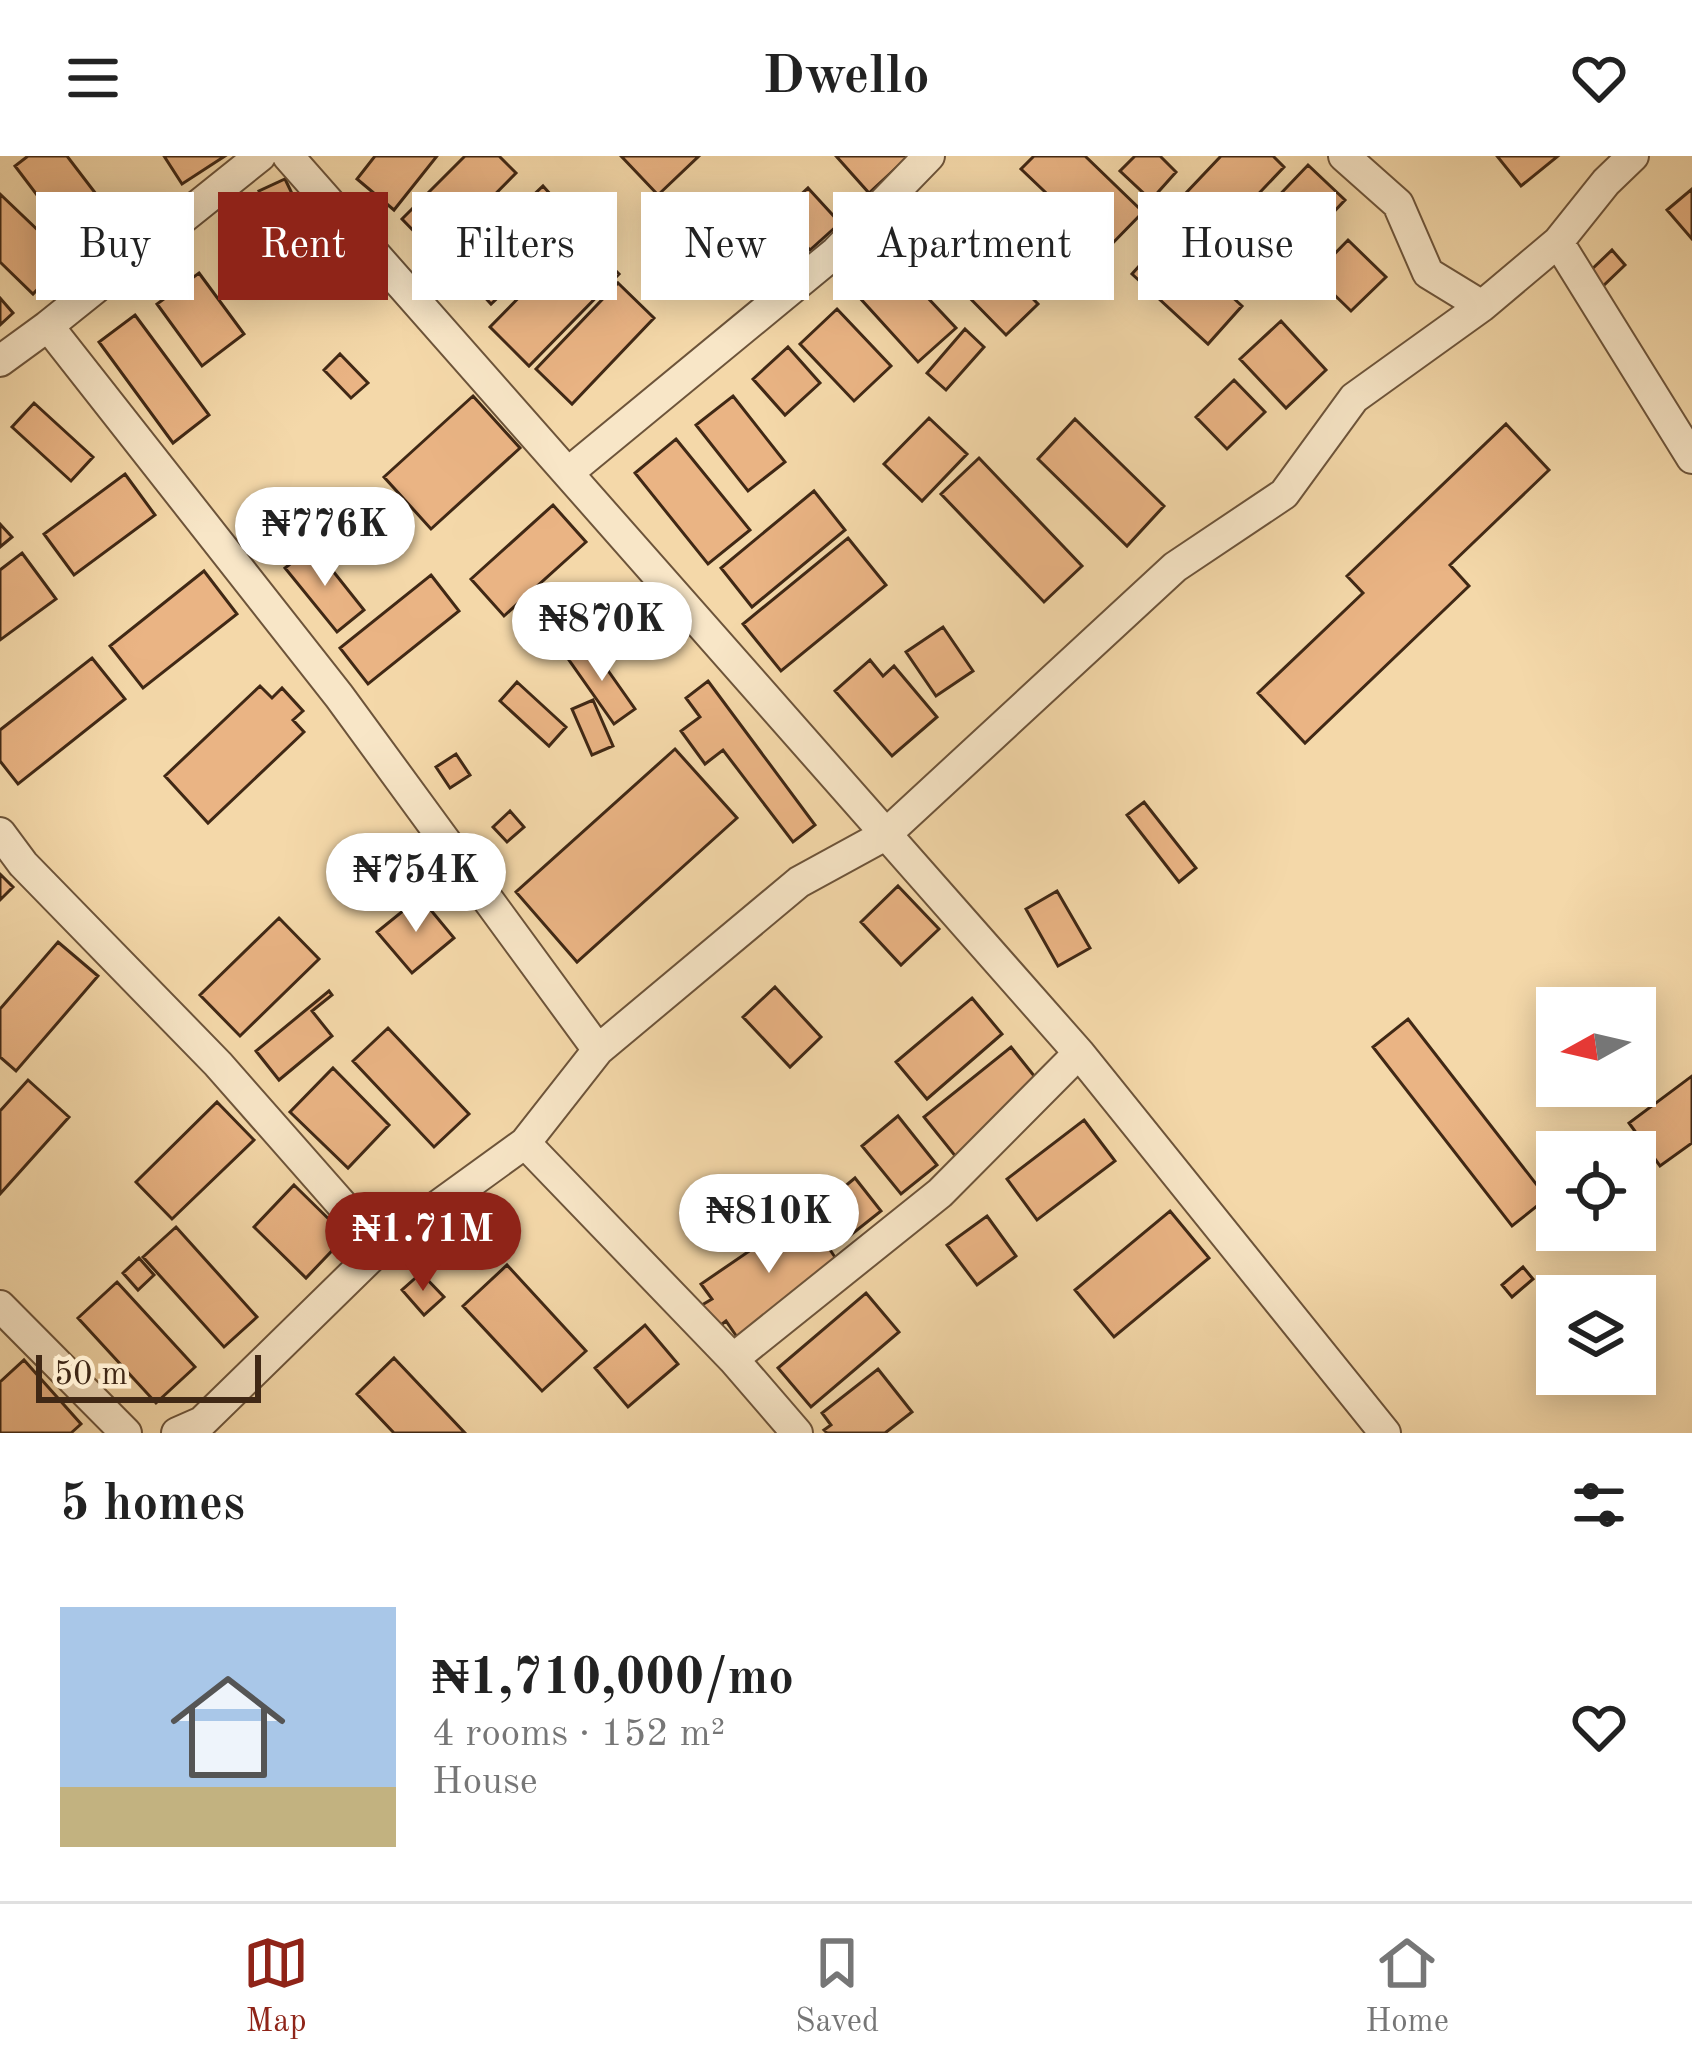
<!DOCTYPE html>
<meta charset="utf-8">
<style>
:root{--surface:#fff;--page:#f2f2f2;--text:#222;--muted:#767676;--line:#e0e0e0;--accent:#8f2418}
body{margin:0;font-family:"Old Standard TT",serif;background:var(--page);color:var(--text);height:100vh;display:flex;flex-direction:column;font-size:45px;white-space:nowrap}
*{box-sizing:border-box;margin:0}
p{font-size:39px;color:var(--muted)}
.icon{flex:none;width:66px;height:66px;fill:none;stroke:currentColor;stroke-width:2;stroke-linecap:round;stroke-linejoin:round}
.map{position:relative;height:1277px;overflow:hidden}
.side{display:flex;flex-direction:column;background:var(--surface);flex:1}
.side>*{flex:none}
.guide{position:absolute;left:36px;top:36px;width:1620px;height:108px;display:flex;gap:24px}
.needle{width:78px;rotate:262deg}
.fabs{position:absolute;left:1536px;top:831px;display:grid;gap:24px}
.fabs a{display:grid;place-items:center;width:120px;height:120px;border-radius:0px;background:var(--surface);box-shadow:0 6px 30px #0003;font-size:60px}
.scale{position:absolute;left:36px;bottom:30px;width:225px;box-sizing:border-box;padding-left:12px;border:6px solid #402815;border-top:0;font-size:33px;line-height:42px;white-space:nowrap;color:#402815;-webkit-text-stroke:9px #f8e6c7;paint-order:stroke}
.price{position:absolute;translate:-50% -102px;padding:0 27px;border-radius:42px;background:#fff;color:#222;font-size:39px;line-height:78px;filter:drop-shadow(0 3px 6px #0008)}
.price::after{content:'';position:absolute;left:50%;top:72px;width:36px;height:27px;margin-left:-18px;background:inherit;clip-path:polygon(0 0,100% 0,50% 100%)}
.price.on{background:var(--accent);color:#fff}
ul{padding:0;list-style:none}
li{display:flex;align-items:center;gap:36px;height:300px;padding:0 60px}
li span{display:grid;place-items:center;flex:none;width:336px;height:240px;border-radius:0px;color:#555}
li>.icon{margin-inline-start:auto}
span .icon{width:144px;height:144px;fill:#fffc;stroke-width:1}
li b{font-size:51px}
h2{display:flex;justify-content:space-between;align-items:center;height:144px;padding:0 60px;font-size:51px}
.chip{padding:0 42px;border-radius:0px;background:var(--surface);box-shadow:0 6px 30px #0003;font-size:42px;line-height:108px}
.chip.on{background:var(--accent);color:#fff}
header{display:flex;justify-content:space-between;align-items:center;height:156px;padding:0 60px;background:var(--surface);font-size:54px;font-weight:700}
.dock{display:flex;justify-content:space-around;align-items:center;height:168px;border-top:3px solid var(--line);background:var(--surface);font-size:33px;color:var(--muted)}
.dock a{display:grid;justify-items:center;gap:6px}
.dock .on{color:var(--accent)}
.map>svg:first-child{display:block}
.building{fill:#eab484;stroke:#402815;stroke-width:3}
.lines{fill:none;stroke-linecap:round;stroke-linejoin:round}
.street-casing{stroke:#6d543a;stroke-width:34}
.street{stroke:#f8e6c7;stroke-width:30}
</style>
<header><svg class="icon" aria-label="menu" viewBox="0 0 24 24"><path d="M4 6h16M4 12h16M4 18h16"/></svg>Dwello<svg class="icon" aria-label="heart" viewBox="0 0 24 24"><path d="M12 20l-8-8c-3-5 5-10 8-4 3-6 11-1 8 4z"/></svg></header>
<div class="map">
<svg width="1692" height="1277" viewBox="0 0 1692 1277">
<rect width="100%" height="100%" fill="#f4d8a9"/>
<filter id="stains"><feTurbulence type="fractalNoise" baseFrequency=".00167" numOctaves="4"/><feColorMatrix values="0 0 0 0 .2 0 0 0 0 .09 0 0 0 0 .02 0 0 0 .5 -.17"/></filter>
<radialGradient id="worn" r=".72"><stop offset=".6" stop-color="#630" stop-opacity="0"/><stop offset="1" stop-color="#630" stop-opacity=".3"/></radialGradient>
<path class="building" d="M28,0H67L122,72L84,101L15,10Z
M164,0H225L182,28Z
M375,0H437L394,54L357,23Z
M465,0H499L516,17L436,98L402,63Z
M621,0H699L658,39Z
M836,0H907L908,1L869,37Z
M1034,0H1085L1143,56L1106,94L1021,13Z
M1135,0H1160L1176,16L1151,44L1120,15Z
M1221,0H1273L1284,11L1205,94L1167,57Z
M1497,0H1558L1521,30Z
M1308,9L1345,44L1262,132L1224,97Z
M285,23L297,48L271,60L259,35Z
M543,30L576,67L491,148L471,126L480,119L465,104Z
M808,32L840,67L810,94L778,60Z
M1692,33V83L1667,54Z
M0,38L67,102L33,138L0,106Z
M940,47L1038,148L1006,179L908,79Z
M741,53L798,113L759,150L702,90Z
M284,62L297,85L276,98L262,76Z
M580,79L619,118L529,210L490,171Z
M1166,80L1242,150L1208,188L1132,118Z
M1348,84L1386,121L1351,155L1314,119Z
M1612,94L1625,109L1603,130L1590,115Z
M337,97L347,116L328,127L318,109Z
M895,107L956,172L918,206L859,141Z
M199,117L244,178L202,210L157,148Z
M618,127L654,162L572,248L536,213Z
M0,142L13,157L0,169Z
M837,153L891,210L854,245L800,188Z
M135,159L209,259L173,287L99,186Z
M1281,165L1326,214L1286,252L1240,203Z
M965,173L984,191L946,234L927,217Z
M788,191L820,227L785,259L753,223Z
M340,198L368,227L351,242L324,214Z
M1234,224L1265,256L1227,293L1196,261Z
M473,240L520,292L431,373L384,321Z
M733,240L785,306L748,335L696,269Z
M34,247L93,301L71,325L12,271Z
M929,262L967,298L922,345L884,308Z
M1075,263L1164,350L1127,390L1038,303Z
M1506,268L1549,314L1450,409L1469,430L1305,587L1258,537L1363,437L1347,420Z
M676,283L750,374L708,408L635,317Z
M979,302L1082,410L1044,446L941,338Z
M125,318L155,359L74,419L44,378Z
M814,335L845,374L752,451L721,412Z
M553,349L586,386L504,460L471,423Z
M0,368L12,381L0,391Z
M848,382L886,429L781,515L743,468Z
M313,390L364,454L337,476L285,412Z
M22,397L56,443L0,484V414Z
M204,415L237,458L143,532L110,490Z
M431,419L459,455L368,528L340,492Z
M943,471L973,515L936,540L906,496Z
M590,489L635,553L614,568L569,504Z
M92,502L125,543L18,628L0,605V574Z
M870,504L883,520L894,510L937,561L892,600L835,535Z
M708,525L815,669L793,686L723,594L705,608L681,575L700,561L686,542Z
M517,526L566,571L549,590L500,545Z
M260,530L272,542L282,532L303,555L293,564L304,576L208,667L165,620Z
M593,544L613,590L592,599L572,553Z
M675,593L737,662L577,806L516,736Z
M456,598L470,619L450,632L436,611Z
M1144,646L1196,712L1179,726L1127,659Z
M510,655L524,671L507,686L493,671Z
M0,718L13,731L0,744Z
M898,730L939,773L901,809L861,766Z
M1057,735L1090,792L1058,810L1026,753Z
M420,741L454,782L412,817L377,776Z
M279,762L319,803L240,880L200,839Z
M58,786L98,820L16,915L0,901V853Z
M775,831L821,881L790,911L743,861Z
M329,835L332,839L312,855L332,880L279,924L256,895Z
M972,842L1002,878L927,943L896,906Z
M1408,863L1547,1042L1512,1070L1373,891Z
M388,872L469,958L434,991L353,905Z
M1011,891L1043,931L956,1001L924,961Z
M333,912L389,969L348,1012L290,956Z
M1692,920V987L1660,1010L1629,967Z
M28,924L69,961L0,1038V955Z
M217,946L254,984L172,1063L136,1026Z
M898,960L937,1009L901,1038L862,990Z
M1084,964L1115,1005L1037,1064L1007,1023Z
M824,1021L837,1037L855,1022L881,1055L842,1086L803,1038Z
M294,1029L346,1080L306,1122L254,1071Z
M1170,1055L1209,1102L1114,1181L1075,1134Z
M805,1057L841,1110L737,1181L726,1165L717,1172L702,1149L712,1143L701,1128Z
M987,1060L1016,1100L977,1129L947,1089Z
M176,1071L257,1161L224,1191L143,1101Z
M139,1102L154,1119L138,1134L123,1117Z
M507,1109L586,1195L542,1235L463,1150Z
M1523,1111L1533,1123L1512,1141L1502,1129Z
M421,1117L444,1141L424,1159L402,1134Z
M117,1126L195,1211L156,1247L78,1162Z
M866,1137L899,1176L811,1251L778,1212Z
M645,1169L678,1208L628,1251L595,1212Z
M394,1202L465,1277H394L357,1238Z
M24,1204L81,1268L71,1277H0V1226Z
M878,1213L912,1256L885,1277H827L824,1274L831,1269L822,1257Z"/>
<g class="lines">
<defs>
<path id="street" d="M260,0L48,170L339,540L598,894
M288,0L1079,897L1385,1277
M1344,0L1398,48L1428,117L1482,150
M1558,86L1692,302
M0,205L48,170
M569,316L836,96L929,0
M0,677L23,708L218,908L380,1092
M525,987L733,1203L797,1277
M0,1150L126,1277
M733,1203L940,1037L1079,897
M177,1277L202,1266L380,1092L525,987L598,894L799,726L885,679L1175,411L1284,338L1354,242L1482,150L1558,86L1606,26L1633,0"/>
</defs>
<use href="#street" class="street-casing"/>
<use href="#street" class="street"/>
</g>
<rect width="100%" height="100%" filter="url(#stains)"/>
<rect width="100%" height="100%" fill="url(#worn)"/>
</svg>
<div class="fabs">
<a><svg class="needle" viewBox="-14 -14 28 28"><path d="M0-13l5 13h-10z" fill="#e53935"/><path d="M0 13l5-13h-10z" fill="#767676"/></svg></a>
<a><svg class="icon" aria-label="locate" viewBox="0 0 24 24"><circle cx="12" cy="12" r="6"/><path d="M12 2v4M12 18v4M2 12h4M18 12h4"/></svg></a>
<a><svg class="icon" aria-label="layers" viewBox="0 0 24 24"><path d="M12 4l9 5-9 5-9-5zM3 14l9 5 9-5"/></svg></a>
</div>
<div class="scale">50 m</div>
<b class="price" style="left:325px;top:433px">₦776K</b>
<b class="price" style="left:602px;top:528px">₦870K</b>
<b class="price" style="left:416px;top:779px">₦754K</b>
<b class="price" style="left:769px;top:1120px">₦810K</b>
<b class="price on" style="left:423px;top:1138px">₦1.71M</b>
<div class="guide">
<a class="chip">Buy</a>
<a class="chip on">Rent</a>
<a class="chip">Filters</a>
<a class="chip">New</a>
<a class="chip">Apartment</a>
<a class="chip">House</a>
</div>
</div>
<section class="side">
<h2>5 homes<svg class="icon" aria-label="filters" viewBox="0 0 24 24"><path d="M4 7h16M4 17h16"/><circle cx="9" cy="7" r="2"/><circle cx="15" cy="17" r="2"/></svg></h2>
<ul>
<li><span style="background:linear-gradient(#a9c7e8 75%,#c2b280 0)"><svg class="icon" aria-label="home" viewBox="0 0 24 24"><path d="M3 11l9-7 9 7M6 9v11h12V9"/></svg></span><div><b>₦1,710,000/mo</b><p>4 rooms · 152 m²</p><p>House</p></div><svg class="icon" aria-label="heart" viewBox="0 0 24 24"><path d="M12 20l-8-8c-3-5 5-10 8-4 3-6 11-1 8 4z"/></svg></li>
</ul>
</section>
<nav class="dock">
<a class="on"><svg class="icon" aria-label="map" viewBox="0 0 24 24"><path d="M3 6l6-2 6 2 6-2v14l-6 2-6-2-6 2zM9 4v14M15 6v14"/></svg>Map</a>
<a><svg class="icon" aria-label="saved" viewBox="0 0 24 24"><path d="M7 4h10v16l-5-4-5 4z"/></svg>Saved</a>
<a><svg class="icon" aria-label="home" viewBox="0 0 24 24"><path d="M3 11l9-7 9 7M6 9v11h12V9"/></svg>Home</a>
</nav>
